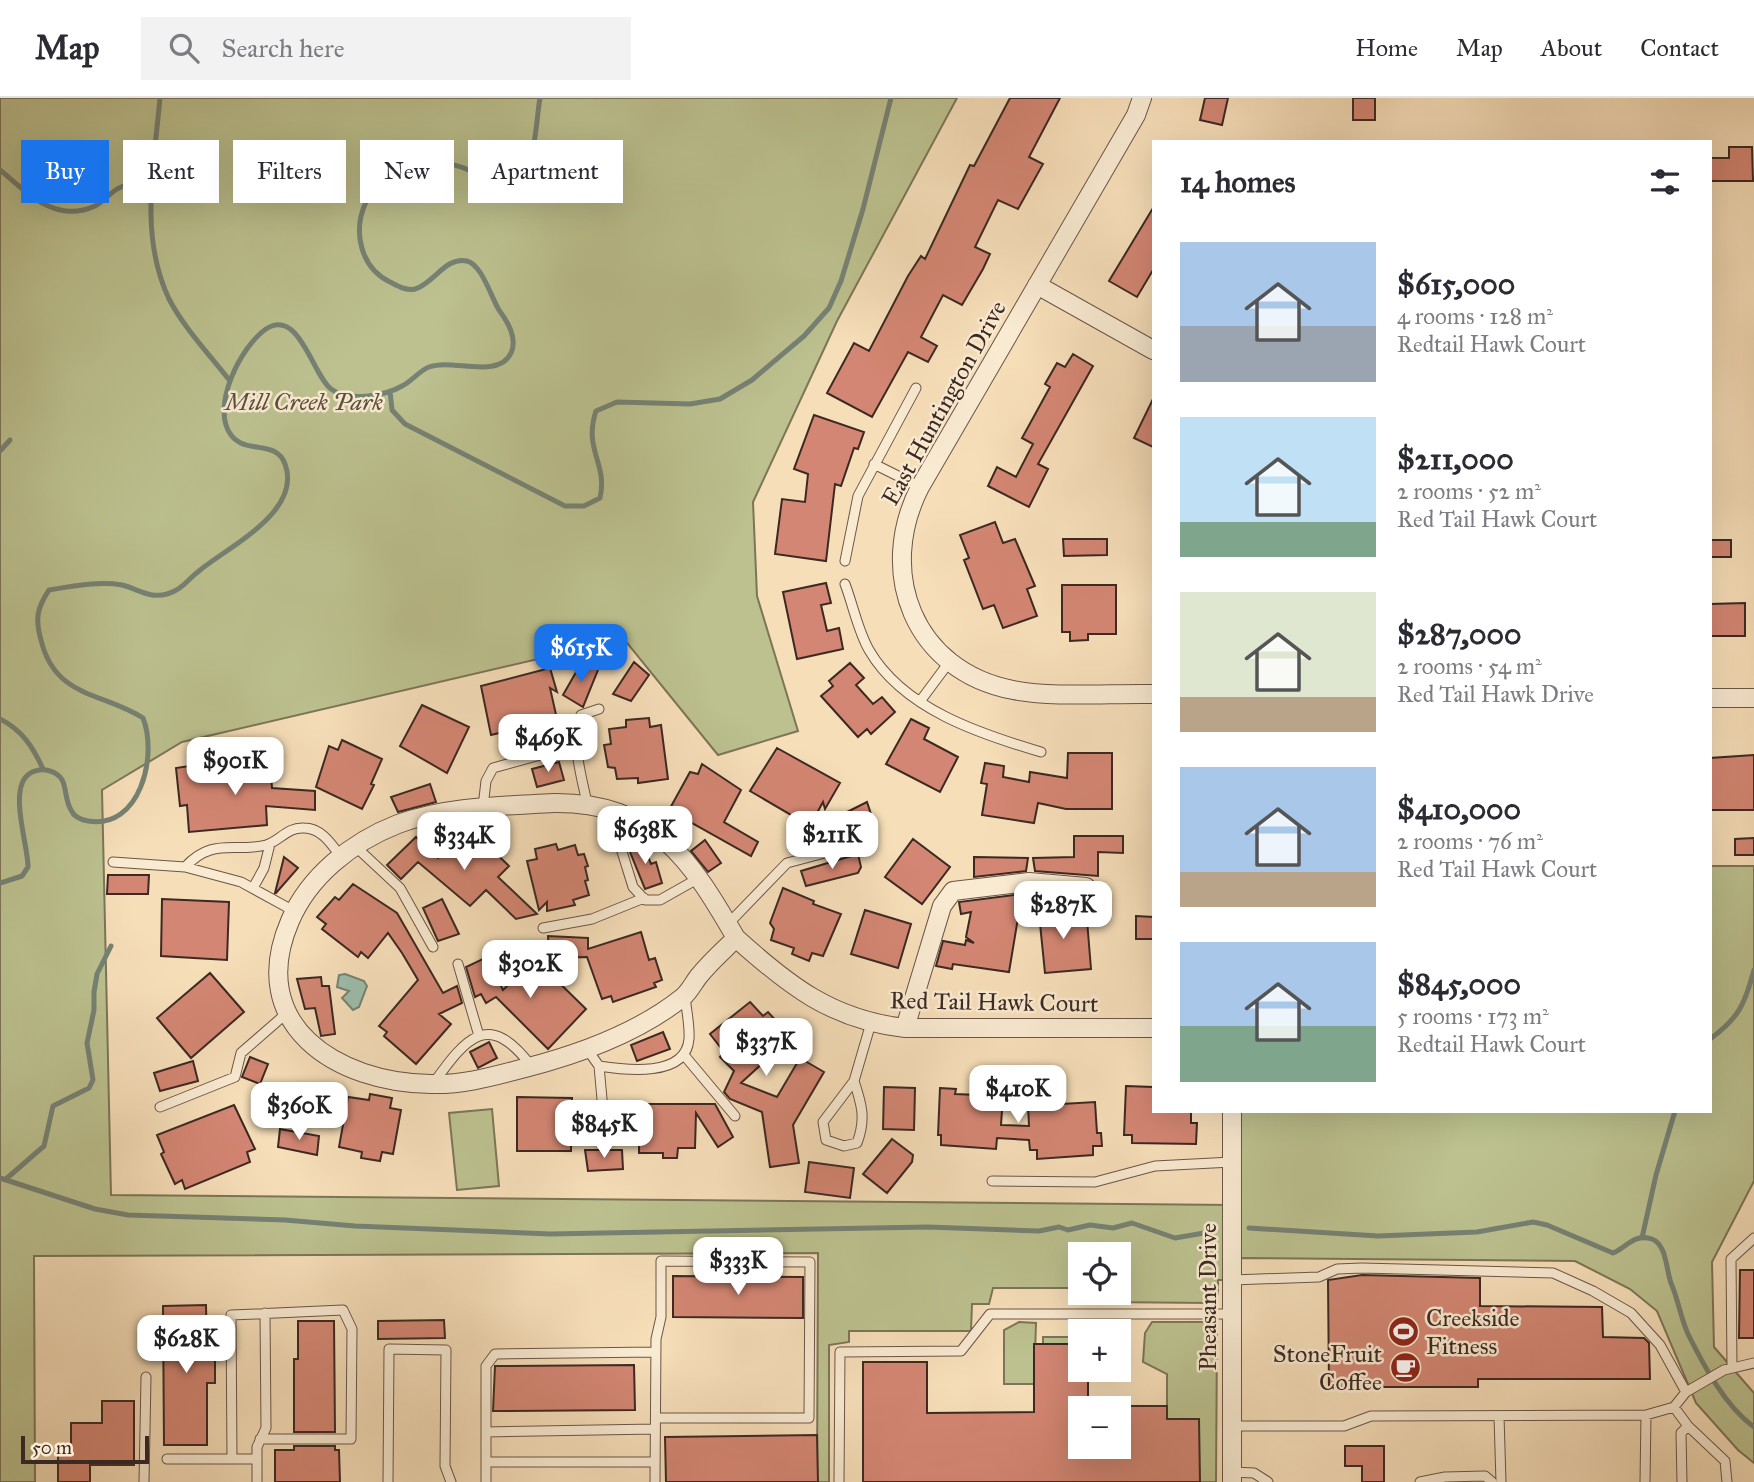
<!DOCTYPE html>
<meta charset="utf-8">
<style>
:root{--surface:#fff;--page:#f2f2f3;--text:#2b2b33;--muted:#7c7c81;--line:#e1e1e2;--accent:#1a73e8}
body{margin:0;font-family:"IM FELL Great Primer",serif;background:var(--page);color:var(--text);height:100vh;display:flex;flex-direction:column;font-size:26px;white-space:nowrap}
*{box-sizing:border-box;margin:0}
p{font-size:23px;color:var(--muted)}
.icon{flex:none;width:38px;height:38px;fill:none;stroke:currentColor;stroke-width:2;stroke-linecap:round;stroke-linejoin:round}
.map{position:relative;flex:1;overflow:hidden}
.sheet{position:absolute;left:1152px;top:42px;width:560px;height:973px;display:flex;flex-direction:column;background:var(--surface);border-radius:0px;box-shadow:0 7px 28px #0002}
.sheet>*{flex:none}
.guide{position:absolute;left:21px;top:42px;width:665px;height:63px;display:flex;gap:14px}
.controls{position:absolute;left:1068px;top:1144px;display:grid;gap:14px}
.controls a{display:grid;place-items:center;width:63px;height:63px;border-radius:0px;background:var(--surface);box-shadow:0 7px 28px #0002;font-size:35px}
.scale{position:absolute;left:21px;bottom:18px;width:128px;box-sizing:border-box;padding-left:7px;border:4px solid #3c2922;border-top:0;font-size:19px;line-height:24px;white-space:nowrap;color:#3c2922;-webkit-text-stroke:5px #f9ead2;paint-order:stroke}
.price{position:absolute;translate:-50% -60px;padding:0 16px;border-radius:14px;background:#fff;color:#222;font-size:23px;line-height:46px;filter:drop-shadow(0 2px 4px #0008)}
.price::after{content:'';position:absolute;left:50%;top:42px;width:21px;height:16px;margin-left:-10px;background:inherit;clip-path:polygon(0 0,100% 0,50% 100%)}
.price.selected{background:var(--accent);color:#fff}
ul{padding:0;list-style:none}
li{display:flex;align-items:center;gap:21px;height:175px;padding:0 28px}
li span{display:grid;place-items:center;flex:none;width:196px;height:140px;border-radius:0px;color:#555}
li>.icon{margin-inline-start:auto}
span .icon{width:84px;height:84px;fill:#fffc;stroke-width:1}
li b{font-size:30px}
h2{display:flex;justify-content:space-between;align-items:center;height:84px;padding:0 28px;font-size:30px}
.pill{padding:0 24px;border-radius:0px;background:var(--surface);box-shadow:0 7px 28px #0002;font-size:24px;line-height:63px}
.pill.selected{background:var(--accent);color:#fff}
header{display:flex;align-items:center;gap:42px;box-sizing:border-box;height:98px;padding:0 35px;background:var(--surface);border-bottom:2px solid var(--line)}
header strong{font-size:33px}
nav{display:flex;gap:38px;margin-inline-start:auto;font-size:24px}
.search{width:490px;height:63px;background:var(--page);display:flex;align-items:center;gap:18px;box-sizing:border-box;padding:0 24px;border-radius:0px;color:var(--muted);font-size:26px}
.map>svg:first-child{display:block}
.green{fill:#bcc18f;stroke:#7c7558;stroke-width:2}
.water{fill:#9dbdab;stroke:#768274;stroke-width:2}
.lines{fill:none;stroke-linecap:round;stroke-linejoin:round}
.stream{stroke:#768274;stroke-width:5}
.building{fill:#d38673;stroke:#3c2922;stroke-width:2}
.service-casing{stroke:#6a5648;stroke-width:11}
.minor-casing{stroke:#6a5648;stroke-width:20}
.service{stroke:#f9ead2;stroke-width:9}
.minor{stroke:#f9ead2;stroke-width:18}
.labels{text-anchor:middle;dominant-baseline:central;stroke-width:5;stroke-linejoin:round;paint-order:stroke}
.park-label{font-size:24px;font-style:italic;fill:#5c4f3d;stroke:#f9ead2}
.street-label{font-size:24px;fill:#3c2922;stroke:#f9ead2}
.poi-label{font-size:24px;fill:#3c2922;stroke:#f9ead2;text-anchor:start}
</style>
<header>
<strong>Map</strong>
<div class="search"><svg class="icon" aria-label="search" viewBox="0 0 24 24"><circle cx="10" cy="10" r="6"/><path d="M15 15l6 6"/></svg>Search here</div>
<nav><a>Home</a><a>Map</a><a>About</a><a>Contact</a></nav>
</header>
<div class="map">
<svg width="1754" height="1384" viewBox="0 0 1754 1384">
<rect width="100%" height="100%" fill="#f6deb9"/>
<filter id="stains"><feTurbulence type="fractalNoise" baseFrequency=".00286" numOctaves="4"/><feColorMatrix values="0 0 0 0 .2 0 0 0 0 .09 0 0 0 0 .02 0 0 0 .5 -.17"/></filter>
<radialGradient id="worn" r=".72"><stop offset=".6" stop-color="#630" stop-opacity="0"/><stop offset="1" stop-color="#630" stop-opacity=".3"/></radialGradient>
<path class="green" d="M0,0H957L837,223L753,404L757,498L798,633L718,657L624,541L182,644L102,692L111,1097L1232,1107V1013H1710V768H1754V1083L1712,1164L1714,1249L1754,1295V1365L1738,1352L1696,1305L1657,1213L1630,1191L1575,1163L1233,1160L1232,1182H1218V1196L1210,1205L1103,1204V1195H1118V1157H1080V1190H993L989,1206H972L971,1233H849V1244L829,1247V1384H817L818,1155L34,1158L35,1384H0Z
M492,1011L499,1088L457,1092L449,1015Z
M1103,1223H1114L1122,1234V1246H1118V1234H1103Z
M1019,1224L1036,1225L1034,1286H1004V1232Z
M1152,1224H1205L1217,1235L1216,1384H1198L1199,1321H1167V1276L1143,1264L1145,1235Z
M1043,1239H1080V1246H1043Z"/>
<path class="water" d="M345,876L364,883L367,888L359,909L353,912L342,900L349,893L337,889L339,877Z"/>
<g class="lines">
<path class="stream" d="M160,0C154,67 139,138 169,201C184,230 210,257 230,283
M0,72C28,95 55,126 95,108C103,104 109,96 117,91C128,85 141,83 153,80
M390,293L392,312L405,326L565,408H584L600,400C608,365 583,352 596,313L617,304L690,306L720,301L752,282L804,238L829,210L841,183L863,111L891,0
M0,353L10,342
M0,621C22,632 33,649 43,671
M0,785L22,778L28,769C28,746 8,691 29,676C35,672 43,671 50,673C70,679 62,697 71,712C74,719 82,722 88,723C140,732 158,658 143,620C102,594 55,600 41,542C35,521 37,510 49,492C73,488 99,483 122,487C138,491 150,501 167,496C182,492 187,482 199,473C226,450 303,414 285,366C276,341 246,357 231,337C210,309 241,248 266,231C299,209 313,278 331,291C348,304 385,298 402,288C412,283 419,273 429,269C452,260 498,282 511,255C518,240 507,223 499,212C491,199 482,167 467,163C446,158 433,186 415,191C406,193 398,188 390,184C361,170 352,134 366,104C370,94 381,87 389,81C413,64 444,60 471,73C477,76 482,82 488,84C500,88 517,81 524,71C537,52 536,22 540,0
M1710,941C1739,920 1745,906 1754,872
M0,1080L95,1111L128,1117L285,1122L355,1128L550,1136L928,1129L1039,1133L1059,1129L1068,1132L1090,1127L1113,1130L1132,1125L1175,1140L1210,1134
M6,1081L44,1048L53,1008L89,990L93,982L87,945L94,912V894L97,876L111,848
M1249,1130L1378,1138L1477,1134L1533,1124L1547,1127L1613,1155C1626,1150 1634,1135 1652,1141C1667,1147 1666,1172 1671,1185C1678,1201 1681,1221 1688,1236C1704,1268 1725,1308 1754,1329
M1642,1140L1656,1077L1675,1013"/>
</g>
<path class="building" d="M1010,0H1060L1029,59L1043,66L1018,111L998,102L975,149L990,156L983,171L962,207L943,197L921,239L937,248L928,264L908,254L872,319L827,295L854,245L869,253L908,178L921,158L925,161L970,67L974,68Z
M1205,0H1228L1222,27L1200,22Z
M1353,0H1375V22H1353Z
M1729,49H1752L1753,83H1710V60H1729Z
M1153,110V172L1137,199L1109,183Z
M1073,256L1093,268L1038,366L1048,371L1029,409L988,388L997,369L1016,379L1033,346L1022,340L1050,289L1045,286L1057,265L1065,269Z
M1153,301V349L1134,340Z
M814,317L864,334L858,351L854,350L841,388L835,386L826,463L775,456L782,401L805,404L808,376L794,371Z
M995,424L1003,445L1015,441L1035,488L1027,491L1037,518L1003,530L994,507L983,511L964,462L969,460L960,437Z
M1063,441H1107V457L1064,458Z
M1710,442H1731V459H1710Z
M826,485L831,505L821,507L827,533L839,530L843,551L797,561L783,494Z
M1062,487H1116V536H1088V542L1070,543V534H1062Z
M1745,505V538H1710V506Z
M583,562L598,572L583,609L563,597Z
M634,564L649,577L631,603L613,596Z
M850,565L864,580L856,587L873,606L882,599L895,614L871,636L867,631L858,639L821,598L833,588L829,583Z
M550,570L557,594L550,590L557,621L491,637L481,588Z
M422,607L469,629L447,675L400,648Z
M649,620L650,629L661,627L668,681L638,685V680L617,681L615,670L608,669L604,647L611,646L609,631L626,629V622Z
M911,621L929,630L924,641L958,659L940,694L886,666Z
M342,642L382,661L371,686L374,687L362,711L316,689L329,648L338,652Z
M777,650L840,685L825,711L823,704L810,728L750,693Z
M1068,655H1112V711H1066L1038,705L1034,725L982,717L987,686L981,685L985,665L1004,668L1003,679L1029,684L1030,674L1067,680Z
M1754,657V712H1710V660Z
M270,662L272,690L315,693V712L266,708L267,727L189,734L187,707L180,708L176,670L189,668L191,673L257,667L256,663Z
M559,664L564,682L537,689L532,671Z
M702,666L741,692L724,724L758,744L751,758L669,712L690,674L698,676Z
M430,686L436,704L398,714L391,699Z
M867,704L873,722L834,740L829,723Z
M462,734L480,750L485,745L509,768L498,779L537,816L516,821L486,792L470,808L418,764L401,781L387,767L416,739L438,760Z
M1074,738H1123V755L1098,754V778L1035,773L1033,760L1074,759Z
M1754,740V757H1735V741Z
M913,741L950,769L922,806L885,779Z
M705,742L721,765L708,774L691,753Z
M642,744L651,766L656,764L662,785L645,791L628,749Z
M556,746L558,752L575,747L578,757L584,756L588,768L585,769L588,782L585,783L589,797L573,802L575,807L547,813V804L539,812L527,763L537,761L535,751Z
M858,756L861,769L858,775L806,788L801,773Z
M284,759L298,770L276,795H275Z
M974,759L1028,760L1026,773L974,779Z
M108,777H149L148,796H107Z
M353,786L397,815L443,895L457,888L462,905L439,916L451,926L416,966L384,938L387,934L379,928L418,882L402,855L388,835L368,860L361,854L358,859L322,831L326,826L317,819L335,799L339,802Z
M783,790L814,803L813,806L841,816L823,858L812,855L809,863L792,856L794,850L771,842L774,831L770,825Z
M1022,796L1009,874L953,866L952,871L936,868L943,843L965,847L966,842L974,845L966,839L971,814L961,816L959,804Z
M1037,796L1052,797L1051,826L1087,822L1091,871L1045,875Z
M162,801L229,804L227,862L161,858Z
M442,801L459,836L438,843L423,810Z
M865,812L911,826L898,870L851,856Z
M1136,818L1153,819V841H1136Z
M641,834L649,862L655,860L662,882L654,885L656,889L613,904L611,898L602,901L587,859L549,860L548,838L588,840V851Z
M487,859L503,892L527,868L535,874L541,867L586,911L548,951L496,899L486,905L481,896L475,899L466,869Z
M210,875L244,914L191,960L157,920Z
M321,879L322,888H329L335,936L321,938L315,910L305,911L297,881Z
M750,904L763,918L768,914L791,939L741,985L777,999L800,960L824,974L793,1027L799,1065L770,1069L762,1014L730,1001L724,994L734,973L720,959L724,954L710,936Z
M663,934L670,951L637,963L631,947Z
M489,944L497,960L478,970L470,954Z
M250,959L268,966L260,986L242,979Z
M193,963L198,983L160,993L154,975Z
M1126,988L1153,989V1013H1191V1025H1197L1196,1046L1132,1045V1037H1124Z
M884,989L915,990L914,1032L883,1031Z
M940,990L956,991L955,996L1003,998L1001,1027L1029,1028L1028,1008L1095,1004L1097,1035H1101L1102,1048H1093V1057L1037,1061V1052H1030L1029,1042L997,1040L996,1051L941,1047V1037H938Z
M370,996L392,1000L390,1010L401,1012L393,1056L382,1054L380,1063L361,1060L362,1054L339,1049L348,999L369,1002Z
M517,999L572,1000L571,1053H517Z
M639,1006H715L733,1039L718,1049L696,1015L695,1050H678L677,1060H663V1055H639Z
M234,1007L255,1051L247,1054L250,1064L185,1091L182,1082L175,1086L161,1056L164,1054L157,1037Z
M280,1031L319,1038L317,1057L278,1049Z
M892,1041L913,1057L912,1064L887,1095L863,1076Z
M585,1052H622L623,1071L588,1073Z
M809,1064L854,1070L850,1100L805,1094Z
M1740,1172H1754V1240H1739Z
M1362,1177L1480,1180V1208L1602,1209L1603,1239L1644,1240L1649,1245L1650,1281H1478V1289H1329L1328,1182Z
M673,1178L803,1179V1220L673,1219Z
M206,1207L207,1258H215V1285H207V1347H164L163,1208Z
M444,1222L445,1240L378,1241V1223Z
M298,1223H334L335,1334H294V1261H298Z
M1034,1246H1080V1272H1088V1311H1080V1349H1118V1308H1167V1321H1199L1200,1384H863V1264H927V1315L1034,1314Z
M634,1267L635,1312L493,1313L495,1268Z
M102,1303H134V1367H90V1384H58V1356H71V1325H102Z
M817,1337L818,1384H666L665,1339Z
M294,1348H335V1352H339L340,1384H275V1352H294Z
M1345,1348H1384V1384H1362V1368H1345Z"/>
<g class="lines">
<defs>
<path id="service" d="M874,366L920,389
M845,463L858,398L916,290
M845,486C853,507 858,533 869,552C903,611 980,636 1041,654
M921,602L950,563
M587,706C582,678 570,645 581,617L599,611
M483,709L486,683L493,670L576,647
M609,712L633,789L645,802H660L699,780
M356,749L400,790L433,849
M113,764L185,769C213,739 233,755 266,747C280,743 287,729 304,730C322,730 332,747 341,759
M185,769L241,784L294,813
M253,790L264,770L270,746
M728,826L787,765L866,744
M543,830L592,821L644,800
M458,866L479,938
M587,951L599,968C625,972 686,980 689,941C690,927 686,911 685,897
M684,957L735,1018
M599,968L605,1034
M854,983C862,1007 866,1021 857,1045L844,1048L826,1042L823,1024L854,983L871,925
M433,986C467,938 489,912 532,969
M160,1009L235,979L241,955L288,914
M992,1083L1095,1084L1155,1068L1232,1064
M1232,1182L1319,1179L1337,1171L1362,1170L1553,1175L1593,1193L1631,1215L1660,1247L1686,1294
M1732,1269L1731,1161L1754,1140
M1674,1309L1688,1328
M1499,1318L1501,1384
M1232,1328H1344L1371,1318L1646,1317L1674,1309L1686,1294L1724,1272L1754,1265
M486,1334L655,1331
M167,1361H256
M232,1361L231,1217L343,1212L352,1231L351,1341H260
M486,1364H655
M1232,1374L1254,1375L1268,1384
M144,1384L146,1279
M257,1384V1349L266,1330L265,1215
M388,1384L389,1251L446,1252L445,1368L451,1384
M486,1384V1268L495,1256L656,1254
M655,1384L656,1241L661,1219V1163L810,1164L809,1320H656
M839,1384L840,1254L961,1253L990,1216H1232
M1420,1384L1445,1379L1485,1378L1492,1384
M1645,1384L1646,1317
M1682,1384L1681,1335L1688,1328L1725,1363L1727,1384"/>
<path id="minor" d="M1142,0L1136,17L920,389C876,475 914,573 1013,592C1053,600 1111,595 1153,596
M1037,187L1153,252
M1710,600H1754
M554,705C654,704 691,762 736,840C724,852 710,864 699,878C694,884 690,893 683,899C638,935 580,956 525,970C494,978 464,987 431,986C337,985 245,927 290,823C309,778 352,744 398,726C447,708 502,708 554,705Z
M736,840C788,887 832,922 905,930H1153
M905,930L942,808L953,793L1029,784L1086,789
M1232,1384V1013"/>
</defs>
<use href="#service" class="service-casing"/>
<use href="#minor" class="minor-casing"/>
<use href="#service" class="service"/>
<use href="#minor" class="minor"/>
</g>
<defs>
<symbol id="stadium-disc" viewBox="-11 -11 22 22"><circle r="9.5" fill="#8f2418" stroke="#f9ead2"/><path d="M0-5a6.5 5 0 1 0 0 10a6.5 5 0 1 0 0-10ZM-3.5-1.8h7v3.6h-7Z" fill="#fff"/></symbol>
<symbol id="cafe-disc" viewBox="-11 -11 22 22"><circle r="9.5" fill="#8f2418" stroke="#f9ead2"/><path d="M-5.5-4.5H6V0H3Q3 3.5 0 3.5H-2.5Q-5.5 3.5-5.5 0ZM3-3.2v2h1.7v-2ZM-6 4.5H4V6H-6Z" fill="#fff"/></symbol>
</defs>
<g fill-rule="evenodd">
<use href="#stadium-disc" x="1386" y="1216" width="35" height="35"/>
<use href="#cafe-disc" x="1388" y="1252" width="35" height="35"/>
</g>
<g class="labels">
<g class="park-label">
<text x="304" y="304">Mill Creek Park</text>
</g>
<g class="street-label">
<text transform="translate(944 305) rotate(-61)">East Huntington Drive</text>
<text transform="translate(994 904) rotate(1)">Red Tail Hawk Court</text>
<text transform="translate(1208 1199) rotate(-90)">Pheasant Drive</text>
</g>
<g class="poi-label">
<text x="1426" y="1220">Creekside<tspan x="1426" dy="28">Fitness</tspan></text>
<text x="1382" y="1256" text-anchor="end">StoneFruit<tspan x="1382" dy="28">Coffee</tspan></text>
</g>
</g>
<rect width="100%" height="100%" filter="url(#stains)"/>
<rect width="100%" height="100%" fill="url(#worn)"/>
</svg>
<div class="controls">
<a><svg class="icon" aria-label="locate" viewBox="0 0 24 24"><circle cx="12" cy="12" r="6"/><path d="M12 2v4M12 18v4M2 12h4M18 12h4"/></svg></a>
<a>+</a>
<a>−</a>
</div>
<div class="scale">50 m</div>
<b class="price selected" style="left:581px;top:586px">$615K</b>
<b class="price" style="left:548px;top:676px">$469K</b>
<b class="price" style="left:235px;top:699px">$901K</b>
<b class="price" style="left:645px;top:768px">$638K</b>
<b class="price" style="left:832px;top:773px">$211K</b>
<b class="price" style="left:464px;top:774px">$334K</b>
<b class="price" style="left:1063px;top:843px">$287K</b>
<b class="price" style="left:530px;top:902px">$302K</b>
<b class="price" style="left:766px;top:980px">$337K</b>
<b class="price" style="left:1018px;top:1027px">$410K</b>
<b class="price" style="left:299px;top:1044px">$360K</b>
<b class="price" style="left:604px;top:1062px">$845K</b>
<b class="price" style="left:738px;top:1199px">$333K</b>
<b class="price" style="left:186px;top:1277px">$628K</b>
<div class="guide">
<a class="pill selected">Buy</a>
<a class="pill">Rent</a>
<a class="pill">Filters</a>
<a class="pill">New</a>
<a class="pill">Apartment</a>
</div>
<section class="sheet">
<h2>14 homes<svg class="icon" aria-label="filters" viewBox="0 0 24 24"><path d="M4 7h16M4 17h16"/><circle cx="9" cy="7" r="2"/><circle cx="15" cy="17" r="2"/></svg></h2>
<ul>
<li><span style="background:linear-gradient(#a9c7e8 60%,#9aa5b1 0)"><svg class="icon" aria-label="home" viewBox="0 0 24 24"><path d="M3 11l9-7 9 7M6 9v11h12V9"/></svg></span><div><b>$615,000</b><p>4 rooms · 128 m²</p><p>Redtail Hawk Court</p></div></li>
<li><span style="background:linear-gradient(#bfe0f5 75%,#7fa58c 0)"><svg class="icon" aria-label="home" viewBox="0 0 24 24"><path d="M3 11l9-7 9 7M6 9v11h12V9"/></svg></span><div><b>$211,000</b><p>2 rooms · 52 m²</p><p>Red Tail Hawk Court</p></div></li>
<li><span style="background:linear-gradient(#dfe7d0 75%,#b9a48a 0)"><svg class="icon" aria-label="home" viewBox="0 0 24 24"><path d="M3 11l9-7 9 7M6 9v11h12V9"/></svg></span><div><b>$287,000</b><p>2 rooms · 54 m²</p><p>Red Tail Hawk Drive</p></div></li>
<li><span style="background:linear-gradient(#a9c7e8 75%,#b9a48a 0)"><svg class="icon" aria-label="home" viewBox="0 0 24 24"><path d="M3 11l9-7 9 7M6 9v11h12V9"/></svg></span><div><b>$410,000</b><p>2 rooms · 76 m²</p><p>Red Tail Hawk Court</p></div></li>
<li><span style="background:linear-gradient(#a9c7e8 60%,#7fa58c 0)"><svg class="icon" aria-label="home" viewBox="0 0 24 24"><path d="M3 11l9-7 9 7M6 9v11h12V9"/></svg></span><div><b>$845,000</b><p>5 rooms · 173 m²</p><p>Redtail Hawk Court</p></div></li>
</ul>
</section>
</div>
